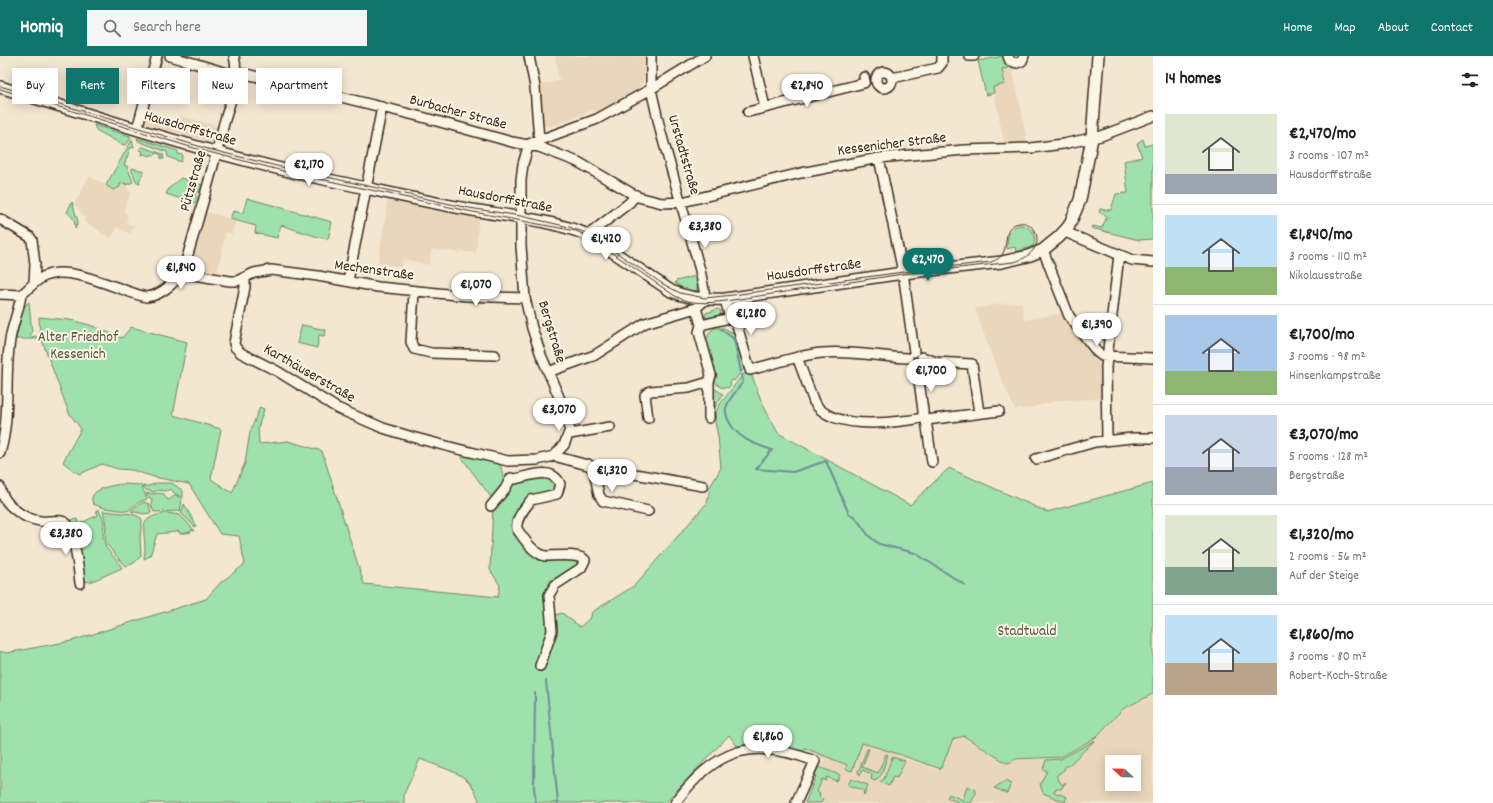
<!DOCTYPE html>
<meta charset="utf-8">
<style>
:root{--surface:#fff;--page:#f6f6f6;--text:#202124;--muted:#757577;--line:#e0e0e0;--accent:#0f766e}
body{margin:0;font-family:Dekko,sans-serif;background:var(--page);color:var(--text);height:100vh;display:flex;flex-direction:column;font-size:15px;white-space:nowrap}
*{box-sizing:border-box;margin:0}
p{font-size:13px;color:var(--muted)}
.icon{flex:none;width:22px;height:22px;fill:none;stroke:currentColor;stroke-width:2;stroke-linecap:round;stroke-linejoin:round}
.map{position:relative;flex:1;overflow:hidden}
.details{display:flex;flex-direction:column;background:var(--surface);width:340px}
.details>*{flex:none}
.banner{position:absolute;left:12px;top:12px;width:380px;height:36px;display:flex;gap:8px}
.needle{width:26px;rotate:292deg}
.buttons{position:absolute;left:1105px;top:699px;display:grid;gap:8px}
.buttons a{display:grid;place-items:center;width:36px;height:36px;border-radius:0px;background:var(--surface);box-shadow:0 2px 10px #0003;font-size:20px}
.price{position:absolute;translate:-50% -34px;padding:0 9px;border-radius:14px;background:#fff;color:#222;font-size:13px;line-height:26px;filter:drop-shadow(0 1px 2px #0008)}
.price::after{content:'';position:absolute;left:50%;top:24px;width:12px;height:9px;margin-left:-6px;background:inherit;clip-path:polygon(0 0,100% 0,50% 100%)}
.price.active{background:var(--accent);color:#fff}
ul{padding:0;list-style:none}
li{display:flex;align-items:center;gap:12px;height:100px;padding:0 12px}
li+li{border-top:1px solid var(--line)}
li span{display:grid;place-items:center;flex:none;width:112px;height:80px;border-radius:0px;color:#555}
li>.icon{margin-inline-start:auto}
span .icon{width:48px;height:48px;fill:#fffc;stroke-width:1}
li b{font-size:17px}
h2{display:flex;justify-content:space-between;align-items:center;height:48px;padding:0 12px;font-size:17px}
.chip{padding:0 14px;border-radius:0px;background:var(--surface);box-shadow:0 2px 10px #0003;font-size:14px;line-height:36px}
.chip.active{background:var(--accent);color:#fff}
header{display:flex;align-items:center;gap:24px;box-sizing:border-box;height:56px;padding:0 20px;background:var(--accent);color:#fff}
header strong{font-size:19px}
nav{display:flex;gap:22px;margin-inline-start:auto;font-size:14px}
.search{width:280px;height:36px;background:var(--page);display:flex;align-items:center;gap:10px;box-sizing:border-box;padding:0 14px;border-radius:0px;color:var(--muted);font-size:15px}
main{display:flex;flex:1;min-height:0}
.map>svg:first-child{display:block}
.built{fill:#ead7bb;fill-rule:evenodd}
.green{fill:#9fe1ac;stroke:#6d8665}
.lines{fill:none;stroke-linecap:round;stroke-linejoin:round}
.stream{stroke:#6e8c9c;stroke-width:2}
.minor-casing{stroke:#3b2a1e;stroke-width:12}
.major-casing{stroke:#3b2a1e;stroke-width:14}
.minor{stroke:#fcf5e5;stroke-width:9}
.major{stroke:#fcf5e5;stroke-width:11}
.tram{stroke:#3b2a1e;stroke-width:1}
.labels{text-anchor:middle;dominant-baseline:central;stroke-width:4;stroke-linejoin:round;paint-order:stroke}
.street-label{font-size:15px;fill:#3b2a1e;stroke:#fcf5e5}
.park-label{font-size:15px;fill:#545842;stroke:#fcf5e5}
</style>
<header>
<strong>Homiq</strong>
<div class="search"><svg class="icon" aria-label="search" viewBox="0 0 24 24"><circle cx="10" cy="10" r="6"/><path d="M15 15l6 6"/></svg>Search here</div>
<nav><a>Home</a><a>Map</a><a>About</a><a>Contact</a></nav>
</header>
<main>
<div class="map">
<svg width="1153" height="747" viewBox="0 0 1153 747">
<rect width="100%" height="100%" fill="#f4e7d2"/>
<filter id="ink" filterUnits="userSpaceOnUse"><feTurbulence type="fractalNoise" baseFrequency=".025" numOctaves="2"/><feDisplacementMap in="SourceGraphic" scale="8" xChannelSelector="R" yChannelSelector="G"/><feConvolveMatrix kernelMatrix="1 2 1 2 8 2 1 2 1" color-interpolation-filters="sRGB"/></filter>
<g filter="url(#ink)">
<path class="built" d="M555,0H644V21L643,27L639,32L598,56L591,55L569,64L547,71L545,70L543,66L538,29L559,25Z
M1012,11L1021,52L1027,86L1004,87L993,31L1005,28L1002,13Z
M145,58L175,66L177,59L218,70L214,87H212L144,67L143,65Z
M89,120L106,129L112,120L126,127L127,133L131,135L124,154L128,160L126,166L134,170L130,178L117,171L112,182L100,177V175L83,165L85,162L75,148V146Z
M388,142L479,161L476,197L459,195V197L432,193L429,209L403,203L401,211L378,207Z
M206,156L236,164L232,178L226,176L217,219L196,215L191,212Z
M1022,246L1024,264L1063,257L1067,266L1101,309V343L1060,344L1022,354L1021,352L1015,354L993,304L975,253L992,249Z
M1153,640V747H805L824,704L782,689L768,687L739,692L735,689L736,686L914,652L894,698L941,715L953,687L956,683L964,681L1006,708L1013,706L1015,704L1061,702L1096,682L1124,654ZM1112,706H1134V728H1112Z"/>
<path class="green" d="M1002,0L1012,11L1002,13L1005,28L993,31L994,37L986,39L978,5Z
M94,69L130,80L131,82L126,89L121,88L96,74Z
M137,82L178,95V98L183,99L181,106L168,101L167,96L138,85Z
M1143,83L1145,90L1153,88V183L1139,184L1091,172L1092,170L1102,172L1107,160L1099,156L1100,153L1111,154L1116,138L1128,137L1124,105L1142,101L1137,87Z
M132,84L134,92L131,91L124,109L127,110L133,126L126,129V127L120,128V131L113,134L106,129Z
M141,91H143L163,98L164,103H161V99L157,97L154,100L152,98L150,100L145,98L142,99L143,95L139,94Z
M132,112L144,115L139,125L140,128L137,127L132,115Z
M181,122L202,129L200,136H196L195,139L198,143V145L194,147L166,138L169,132Z
M247,142L332,166L328,183L318,181L281,169L277,182L255,177L256,170L230,163L233,155L243,157Z
M72,146L78,166L75,173C75,166 74,161 67,156Z
M1021,169C1032,171 1038,179 1033,190L1016,196L1015,191L1007,193C1007,182 1008,170 1021,169Z
M696,220L697,230V235L686,234L675,227L676,225Z
M29,246L32,277L30,279L31,281L36,280V283H16L23,252Z
M718,253L721,255L720,259L708,262L705,261L706,257Z
M39,261L70,264L90,269L122,282L131,271L187,286L173,359L221,373L211,423L232,437L245,407L250,376L260,351L264,353L258,372L259,388L288,385L322,395L364,528L498,541L500,529L490,514L493,449L513,428L540,421H550L556,428C553,441 544,434 534,439C528,441 522,449 519,454C516,458 512,463 511,468C509,476 532,498 538,504H568L578,505L577,510L552,530L544,541L549,561L562,557L580,571L591,561L592,556L634,530L707,447L710,431L721,412L718,380L715,366L716,355L721,347L743,318H748L752,320L762,347L778,377L910,449L949,412L1047,456L1153,427V638L1123,653L1096,681L1061,701L1015,703L1012,706L1006,707L964,680L953,683L941,713C914,704 889,694 862,687L852,715L846,713L847,709L805,692L803,696L782,688L768,686L737,690L729,679L665,747H480C477,739 473,729 466,723C456,715 432,708 420,703L404,738V747H365V745L348,747H0V595L6,597L71,585L206,543L220,527L245,508L239,480L220,478L189,428L154,421L132,414L118,413L102,408L80,418L74,415L63,406L81,373L69,357L40,279Z
M302,269L326,274L324,280L319,279L317,292L297,287Z
M714,272H724L737,279L745,311L734,325L732,324L730,326L731,329L728,332L720,331L714,325L705,287L710,276Z
M712,331L723,338L716,349L713,359Z
M463,399L500,408C505,425 504,430 493,444L462,402Z
M158,427H172L183,435V442L174,437L171,433L166,435L158,434L154,436L146,434L143,430H148Z
M123,428L141,429L147,443L139,446L128,455L104,452L93,448C86,433 113,429 123,428Z
M146,437C154,439 158,436 164,438L167,443L169,444L175,439L179,441L182,444L180,455L154,456L151,449L152,443L148,441Z
M144,446L149,448L151,457L144,458L131,455L138,449Z
M184,448L196,469L195,471L181,457Z
M96,454H99L104,466L103,482L106,492L119,507L122,512L90,526L85,525L71,464L77,463L79,468L98,459Z
M103,455L133,458L141,462L142,465L140,481L141,500L134,507L127,510L124,509L107,489L105,482L106,469Z
M167,457L180,459L195,475L191,474V476L180,478L179,475C171,477 165,477 157,478L150,500L144,503C144,500 145,497 145,493C144,469 138,462 167,457Z
M1095,684L1068,710H1066L1064,712L1065,713L1056,720L1062,729L1066,726L1061,733H1055L1054,736L1067,741L1065,746L1043,737L1040,728L1047,715L1043,713L1046,704L1061,703Z
M867,693H869L862,711L878,717L886,698L888,699L881,719L875,725L871,723L872,718L862,714L860,719L858,716Z
M892,701L905,705L897,722L893,721L889,730L880,726L884,723Z
M816,710L840,719L837,725L826,721V725L822,723L817,736L820,738L819,741L823,743L821,747H805L816,720L813,718Z
M851,723L868,729L864,739L863,734L848,729Z
M1005,725L1011,728L1007,737L994,732Z
M967,730L976,734V737L971,747H961L947,742L949,738L963,744Z"/>
<g class="lines">
<path class="stream" d="M721,273L734,283L741,316
M742,319L743,326C737,334 729,342 726,352C725,358 728,364 731,369C741,384 755,388 772,394L756,413L793,416L826,405L849,458L855,461L869,480L879,488L915,497L965,529
M546,625L558,747
M535,637L534,732L536,747"/>
<defs>
<path id="minor" d="M170,0L227,17L246,18L300,31L422,61L512,86L539,91L578,106L638,141L662,147L682,146L801,117L879,102L964,94L1031,92L1063,88L1101,80L1153,60
M529,0L535,31L539,84
M753,0L765,51
M969,0H974
M1008,0L1010,5L1017,7L1022,5L1024,0
M876 24a8 8 0 1 1 16 0a8 8 0 1 1-16 0Z
M892,22L938,12L942,7V0
M748,56L864,27L865,25L864,21
M137,73L157,0
M529,88L597,63L651,33L705,0
M879,102L903,216L914,296
M0,163L30,181L32,184L35,208L34,227
M1065,176L1132,204L1153,206
M588,179L629,147L636,139
M1043,194L1069,260L1097,296L1102,300L1153,302
M182,217L230,225H237L254,217L271,214L318,220L378,231L467,240L525,242
M245,221V231L234,287L235,291L241,297L277,315L337,352L383,372L412,381L458,393L508,405L537,404L554,400L564,389L570,374L559,341L541,299L532,272L525,242L521,190V124L523,108L529,88
M348,225L382,51
M414,235L411,286L414,293L431,297L495,299
M0,238L21,239C29,233 35,224 45,220C71,208 120,235 146,241C162,240 180,223 185,209C198,163 212,117 223,71C229,48 240,24 234,0
M725,243L730,262L736,266L750,314C774,308 798,299 822,297C850,294 880,301 908,302
M701,269L730,262
M797,301L814,346C829,371 876,368 902,365C909,364 917,364 923,361
M922,301L936,306L972,308L979,357
M917,309L923,355V361L926,364L932,406
M548,316L595,299L645,267L696,252L705,244L704,234L700,214L661,77L651,33V0
M648,362L645,339L650,335L689,332L709,326L711,319L699,276L701,269L696,252
M709,362V326
M926,364L999,355
M570,378L610,371
M1107,384L1106,311L1119,199
M0,397C11,360 4,322 10,284C12,269 19,255 21,239
M554,400L595,411L703,430
M1036,403L1095,386L1132,382H1153
M588,408L594,415L599,439L603,445L648,455
M511,422L515,423C530,420 552,410 560,428L557,438L531,444C525,452 515,463 517,473C524,483 532,496 545,500C555,500 578,497 585,504L581,512L555,529L549,539L552,575L540,610
M0,431C3,448 23,463 40,465C48,466 61,462 67,468C74,476 79,515 80,527
M491,450L505,433L511,422
M675,747C716,692 752,681 815,705L796,747"/>
<path id="major" d="M0,31C112,66 223,102 338,126C385,136 431,147 478,155C515,161 554,165 588,179L671,235C689,243 706,244 725,243L903,217L1002,206L1028,200L1043,194L1059,181L1069,170L1080,144L1092,82L1098,0"/>
</defs>
<use href="#minor" class="minor-casing"/>
<use href="#major" class="major-casing"/>
<use href="#minor" class="minor"/>
<use href="#major" class="major"/>
<path class="tram" d="M0,30L208,93L281,111L469,152L521,160L569,171L589,178L663,228L680,237L705,242L733,239L903,216L991,206C996,204 1001,202 1003,197C1009,186 1002,169 1020,167C1025,166 1030,168 1033,173C1045,188 1028,203 1014,206L903,218L726,245C707,247 692,249 675,240L589,181L576,175L468,155L283,115L197,93L0,33"/>
</g>
</g>
<g class="labels">
<g class="street-label">
<text transform="translate(458 57) rotate(15)">Burbacher Straße</text>
<text transform="translate(190 73) rotate(16)">Hausdorffstraße</text>
<text transform="translate(892 89) rotate(-7)">Kessenicher Straße</text>
<text transform="translate(683 99) rotate(74)">Urstadtstraße</text>
<text transform="translate(194 125) rotate(-74)">Pützstraße</text>
<text transform="translate(505 144) rotate(11)">Hausdorffstraße</text>
<text transform="translate(374 215) rotate(8)">Mechenstraße</text>
<text transform="translate(814 215) rotate(-8)">Hausdorffstraße</text>
<text transform="translate(551 276) rotate(73)">Bergstraße</text>
<text transform="translate(309 318) rotate(30)">Karthäuserstraße</text>
</g>
<g class="park-label">
<text x="78" y="282">Alter Friedhof<tspan x="78" dy="17">Kessenich</tspan></text>
<text x="1027" y="576">Stadtwald</text>
</g>
</g>
</svg>
<div class="buttons">
<a><svg class="needle" viewBox="-14 -14 28 28"><path d="M0-13l5 13h-10z" fill="#e53935"/><path d="M0 13l5-13h-10z" fill="#757577"/></svg></a>
</div>
<b class="price" style="left:807px;top:52px">€2,840</b>
<b class="price" style="left:309px;top:131px">€2,170</b>
<b class="price" style="left:705px;top:193px">€3,380</b>
<b class="price" style="left:606px;top:205px">€1,420</b>
<b class="price active" style="left:928px;top:226px">€2,470</b>
<b class="price" style="left:181px;top:234px">€1,840</b>
<b class="price" style="left:476px;top:251px">€1,070</b>
<b class="price" style="left:751px;top:280px">€1,280</b>
<b class="price" style="left:1097px;top:291px">€1,390</b>
<b class="price" style="left:931px;top:337px">€1,700</b>
<b class="price" style="left:559px;top:376px">€3,070</b>
<b class="price" style="left:612px;top:437px">€1,320</b>
<b class="price" style="left:66px;top:500px">€3,380</b>
<b class="price" style="left:768px;top:703px">€1,860</b>
<div class="banner">
<a class="chip">Buy</a>
<a class="chip active">Rent</a>
<a class="chip">Filters</a>
<a class="chip">New</a>
<a class="chip">Apartment</a>
</div>
</div>
<section class="details">
<h2>14 homes<svg class="icon" aria-label="filters" viewBox="0 0 24 24"><path d="M4 7h16M4 17h16"/><circle cx="9" cy="7" r="2"/><circle cx="15" cy="17" r="2"/></svg></h2>
<ul>
<li><span style="background:linear-gradient(#dfe7d0 75%,#9aa5b1 0)"><svg class="icon" aria-label="home" viewBox="0 0 24 24"><path d="M3 11l9-7 9 7M6 9v11h12V9"/></svg></span><div><b>€2,470/mo</b><p>3 rooms · 107 m²</p><p>Hausdorffstraße</p></div></li>
<li><span style="background:linear-gradient(#bfe0f5 65%,#8fb573 0)"><svg class="icon" aria-label="home" viewBox="0 0 24 24"><path d="M3 11l9-7 9 7M6 9v11h12V9"/></svg></span><div><b>€1,840/mo</b><p>3 rooms · 110 m²</p><p>Nikolausstraße</p></div></li>
<li><span style="background:linear-gradient(#a9c7e8 70%,#8fb573 0)"><svg class="icon" aria-label="home" viewBox="0 0 24 24"><path d="M3 11l9-7 9 7M6 9v11h12V9"/></svg></span><div><b>€1,700/mo</b><p>3 rooms · 98 m²</p><p>Hinsenkampstraße</p></div></li>
<li><span style="background:linear-gradient(#c9d6e8 65%,#9aa5b1 0)"><svg class="icon" aria-label="home" viewBox="0 0 24 24"><path d="M3 11l9-7 9 7M6 9v11h12V9"/></svg></span><div><b>€3,070/mo</b><p>5 rooms · 128 m²</p><p>Bergstraße</p></div></li>
<li><span style="background:linear-gradient(#dfe7d0 65%,#7fa58c 0)"><svg class="icon" aria-label="home" viewBox="0 0 24 24"><path d="M3 11l9-7 9 7M6 9v11h12V9"/></svg></span><div><b>€1,320/mo</b><p>2 rooms · 56 m²</p><p>Auf der Steige</p></div></li>
<li><span style="background:linear-gradient(#bfe0f5 60%,#b9a48a 0)"><svg class="icon" aria-label="home" viewBox="0 0 24 24"><path d="M3 11l9-7 9 7M6 9v11h12V9"/></svg></span><div><b>€1,860/mo</b><p>3 rooms · 80 m²</p><p>Robert-Koch-Straße</p></div></li>
</ul>
</section>
</main>
